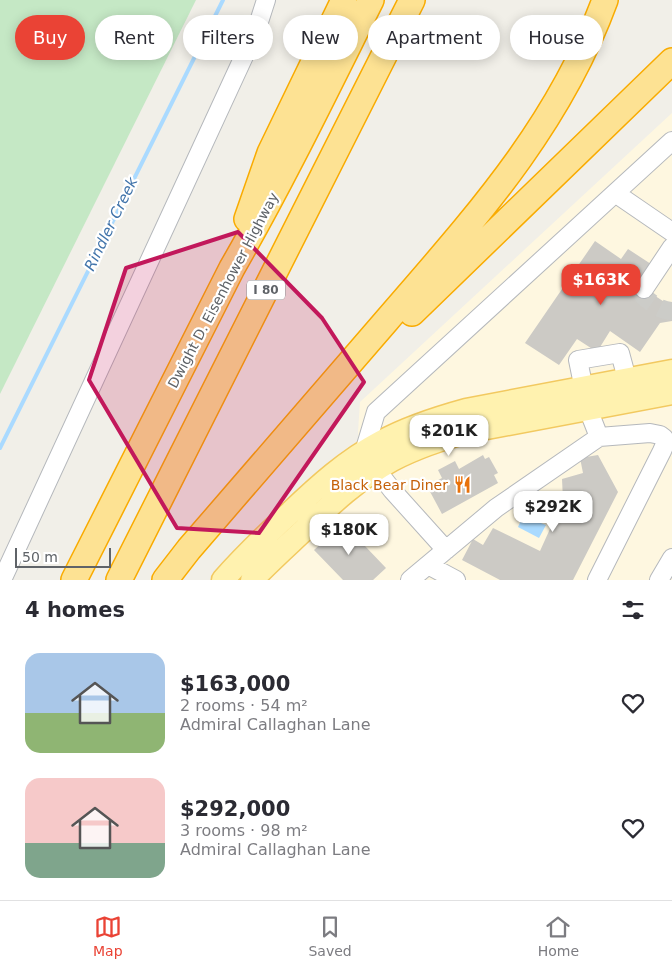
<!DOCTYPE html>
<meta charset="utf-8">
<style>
:root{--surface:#fff;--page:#f2f2f3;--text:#2b2b33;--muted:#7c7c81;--line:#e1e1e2;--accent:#ea4335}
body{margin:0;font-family:"DejaVu Sans",sans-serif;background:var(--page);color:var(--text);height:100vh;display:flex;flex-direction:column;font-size:19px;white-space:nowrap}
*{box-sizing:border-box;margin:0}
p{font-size:16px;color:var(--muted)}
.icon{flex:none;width:28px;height:28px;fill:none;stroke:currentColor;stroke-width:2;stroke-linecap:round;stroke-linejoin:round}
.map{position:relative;height:580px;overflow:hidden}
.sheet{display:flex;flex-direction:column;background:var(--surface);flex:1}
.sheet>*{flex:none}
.top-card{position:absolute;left:15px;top:15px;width:642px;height:45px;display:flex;gap:10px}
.scale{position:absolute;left:15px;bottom:12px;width:96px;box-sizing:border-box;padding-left:5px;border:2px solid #5f6368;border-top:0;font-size:14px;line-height:18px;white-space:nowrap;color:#5f6368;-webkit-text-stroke:4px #fff;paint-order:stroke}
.price{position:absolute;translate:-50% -42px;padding:0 11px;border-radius:10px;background:#fff;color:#222;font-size:16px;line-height:32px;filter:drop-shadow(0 1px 2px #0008)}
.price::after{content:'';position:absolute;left:50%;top:30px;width:15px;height:11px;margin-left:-8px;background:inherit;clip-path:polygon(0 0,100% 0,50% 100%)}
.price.on{background:var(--accent);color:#fff}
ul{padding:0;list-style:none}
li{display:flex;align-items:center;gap:15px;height:125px;padding:0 25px}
li span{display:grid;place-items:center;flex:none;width:140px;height:100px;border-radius:15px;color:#555}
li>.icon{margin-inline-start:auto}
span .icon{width:60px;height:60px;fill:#fffc;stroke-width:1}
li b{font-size:21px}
h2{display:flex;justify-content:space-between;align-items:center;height:60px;padding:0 25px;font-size:21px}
.tag{padding:0 18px;border-radius:22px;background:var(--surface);box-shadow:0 2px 12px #0003;font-size:18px;line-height:45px}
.tag.on{background:var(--accent);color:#fff}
.menu{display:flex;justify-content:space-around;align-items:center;height:70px;border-top:1px solid var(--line);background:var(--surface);font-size:14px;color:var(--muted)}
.menu a{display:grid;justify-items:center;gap:2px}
.menu .on{color:var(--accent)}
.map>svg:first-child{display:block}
.commercial{fill:#fef7e0}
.green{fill:#c5e8c5}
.water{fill:#aadaff}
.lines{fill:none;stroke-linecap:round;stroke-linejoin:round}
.stream{stroke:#aadaff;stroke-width:4}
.building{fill:#cccac5}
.minor-tunnel{stroke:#ccccc8;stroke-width:18;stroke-dasharray:18 9;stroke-linecap:butt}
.minor-casing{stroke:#b5b8bc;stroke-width:20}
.major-casing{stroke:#f2c960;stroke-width:25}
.highway-casing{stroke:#f9ab00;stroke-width:28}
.minor{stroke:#fff;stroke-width:18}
.major{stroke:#fff2af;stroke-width:22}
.highway{stroke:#fde293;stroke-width:25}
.marked{fill:#c2185b;fill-opacity:0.2;stroke:#c2185b;stroke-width:4;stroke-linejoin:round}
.labels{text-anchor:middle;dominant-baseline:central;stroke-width:4.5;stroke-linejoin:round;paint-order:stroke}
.shield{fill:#fff;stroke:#8f9295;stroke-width:1}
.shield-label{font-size:12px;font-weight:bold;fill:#5f6368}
.street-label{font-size:14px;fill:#5f6368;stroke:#fff}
.food-label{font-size:14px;fill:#c56008;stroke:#fff;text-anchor:end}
.water-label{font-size:15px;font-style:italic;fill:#4174aa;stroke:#fff}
</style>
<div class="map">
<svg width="672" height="580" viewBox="0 0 672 580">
<rect width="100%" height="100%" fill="#f1efe8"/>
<path class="commercial" d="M672,113V367L359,451L358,432L360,402Z
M672,400V580H263L284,559L381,476L452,444Z"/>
<path class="green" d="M0,0H196L0,394Z"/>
<path class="water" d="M523,516L546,525L539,538L518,527Z"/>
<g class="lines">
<path class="stream" d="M0,448L223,0"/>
</g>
<path class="building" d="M595,241L621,259L628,249L654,266L640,286L669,305L672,304V321L660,323L640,352L610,331L597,352L577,339L559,365L525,343Z
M483,455L485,459L489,457L498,473L494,475L498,483L442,514L427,486L442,478L438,470L455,461L459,469Z
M598,455L618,492L573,580H500L462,560L473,539L483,545L493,528L540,551L563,500L562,479L583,473L580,458Z
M343,523L386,568L373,580H343L314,550Z"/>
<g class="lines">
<path class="minor-tunnel" d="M644,289V297C653,304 661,311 672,311"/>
<defs>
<path id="minor" d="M615,193L672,232
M644,289L672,247
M599,437L588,409L578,360L620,353L627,379
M364,452L376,412L672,141
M376,469L392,490L446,550
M428,565L456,580
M2,580L257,28L266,0
M410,580L496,508L599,437L650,433L660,435L664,438L665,444L662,451L597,580
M659,580L672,558"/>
<path id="major" d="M223,580C244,556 267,534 291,512C318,486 347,460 381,442C408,427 437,418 466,410L672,371
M252,580C269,562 287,546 305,529C331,504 359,478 392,460C417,447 444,438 471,431L672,393"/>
<path id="highway" d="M247,219L270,153L344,0
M412,313L672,61
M74,580L232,268C282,181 326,90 371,0
M119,580L412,0
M165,580L189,549C254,473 321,397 387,320C474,219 558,128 605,0"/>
</defs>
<use href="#minor" class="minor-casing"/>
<use href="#major" class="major-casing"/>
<use href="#highway" class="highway-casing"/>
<use href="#minor" class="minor"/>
<use href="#major" class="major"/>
<use href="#highway" class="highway"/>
</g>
<path class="marked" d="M238,232L322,318L364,382L259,533L177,528L89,380L126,268Z"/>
<defs>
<symbol id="restaurant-bare" viewBox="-9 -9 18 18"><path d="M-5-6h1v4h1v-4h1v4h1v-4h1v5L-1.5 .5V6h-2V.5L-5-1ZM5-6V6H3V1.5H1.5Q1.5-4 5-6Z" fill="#e8710a" stroke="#fff" stroke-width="2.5" paint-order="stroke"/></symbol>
</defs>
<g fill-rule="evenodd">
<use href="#restaurant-bare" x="450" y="472" width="25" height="25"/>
</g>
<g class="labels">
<rect class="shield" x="247" y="280.5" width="38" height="19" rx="4"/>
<g class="shield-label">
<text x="266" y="290">I 80</text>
</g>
<g class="street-label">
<text transform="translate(223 290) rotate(-62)">Dwight D. Eisenhower Highway</text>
</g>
<g class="food-label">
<text x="448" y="485">Black Bear Diner</text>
</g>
<g class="water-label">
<text transform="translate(111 224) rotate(-64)">Rindler Creek</text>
</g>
</g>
</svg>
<div class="scale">50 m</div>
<b class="price on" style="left:601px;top:306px">$163K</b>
<b class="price" style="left:449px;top:457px">$201K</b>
<b class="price" style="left:553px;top:533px">$292K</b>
<b class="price" style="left:349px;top:556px">$180K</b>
<div class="top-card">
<a class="tag on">Buy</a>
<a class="tag">Rent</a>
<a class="tag">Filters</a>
<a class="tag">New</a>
<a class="tag">Apartment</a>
<a class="tag">House</a>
</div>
</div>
<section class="sheet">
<h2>4 homes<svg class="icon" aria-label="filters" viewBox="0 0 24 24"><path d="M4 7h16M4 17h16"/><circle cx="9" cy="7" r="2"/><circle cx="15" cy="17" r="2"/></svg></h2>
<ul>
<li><span style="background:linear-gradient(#a9c7e8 60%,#8fb573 0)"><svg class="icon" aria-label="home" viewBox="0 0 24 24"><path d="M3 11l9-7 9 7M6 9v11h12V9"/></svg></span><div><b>$163,000</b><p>2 rooms · 54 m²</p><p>Admiral Callaghan Lane</p></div><svg class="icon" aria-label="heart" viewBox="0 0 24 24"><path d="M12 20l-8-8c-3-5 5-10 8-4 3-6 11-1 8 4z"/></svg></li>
<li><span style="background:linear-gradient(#f6c9c9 65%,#7fa58c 0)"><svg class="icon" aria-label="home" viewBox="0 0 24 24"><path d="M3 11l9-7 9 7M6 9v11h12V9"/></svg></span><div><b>$292,000</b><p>3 rooms · 98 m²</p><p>Admiral Callaghan Lane</p></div><svg class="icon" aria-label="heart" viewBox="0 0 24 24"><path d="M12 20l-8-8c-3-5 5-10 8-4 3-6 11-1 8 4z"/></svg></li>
</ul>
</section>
<nav class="menu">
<a class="on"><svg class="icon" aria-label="map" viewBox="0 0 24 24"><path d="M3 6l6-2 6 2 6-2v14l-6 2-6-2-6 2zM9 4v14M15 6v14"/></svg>Map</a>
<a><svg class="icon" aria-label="saved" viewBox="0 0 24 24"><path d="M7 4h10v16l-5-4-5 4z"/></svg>Saved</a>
<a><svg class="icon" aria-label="home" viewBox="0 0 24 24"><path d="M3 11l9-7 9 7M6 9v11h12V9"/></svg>Home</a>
</nav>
